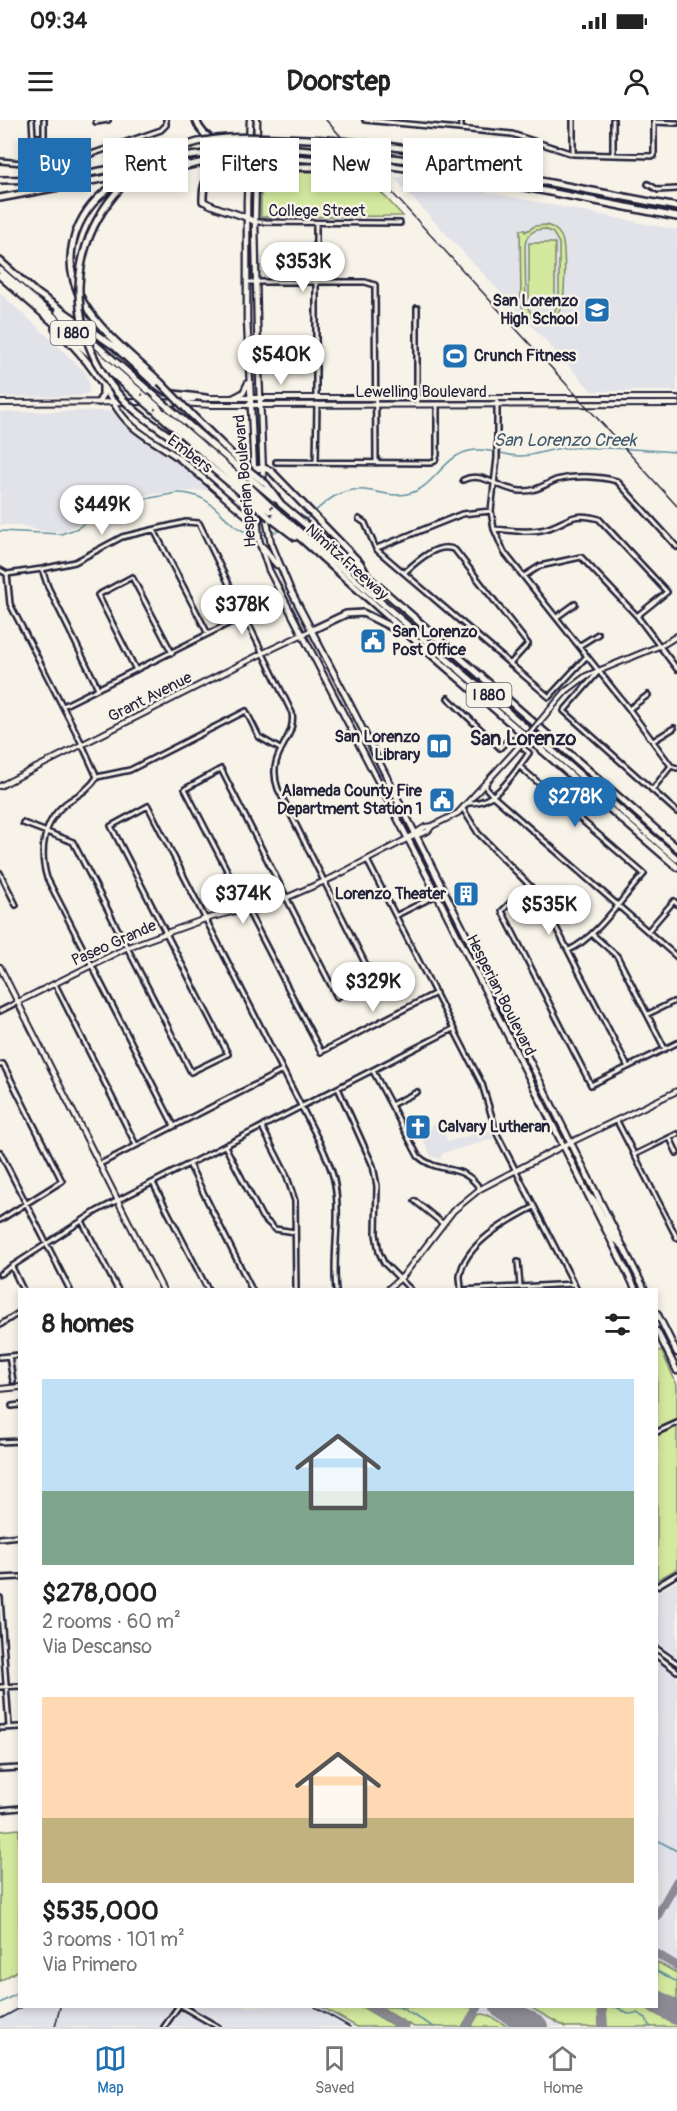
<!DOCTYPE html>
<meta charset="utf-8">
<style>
:root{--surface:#fff;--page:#f2f2f2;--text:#222;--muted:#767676;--line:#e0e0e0;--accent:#1f6fb2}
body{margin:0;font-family:Pangolin,sans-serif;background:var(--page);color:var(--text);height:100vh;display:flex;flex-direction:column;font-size:22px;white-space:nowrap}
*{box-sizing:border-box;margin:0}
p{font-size:20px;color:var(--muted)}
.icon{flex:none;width:33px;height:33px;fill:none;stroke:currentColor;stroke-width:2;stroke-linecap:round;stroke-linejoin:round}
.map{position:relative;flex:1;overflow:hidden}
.sheet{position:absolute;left:18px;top:1168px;width:640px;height:720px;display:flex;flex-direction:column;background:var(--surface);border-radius:0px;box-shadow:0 3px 9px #0003}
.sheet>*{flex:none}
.hud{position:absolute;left:18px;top:18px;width:642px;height:54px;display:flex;gap:12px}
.price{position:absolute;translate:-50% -51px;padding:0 14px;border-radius:21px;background:#fff;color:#222;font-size:20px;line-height:39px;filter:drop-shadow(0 2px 3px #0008)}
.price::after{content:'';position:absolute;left:50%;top:36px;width:18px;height:14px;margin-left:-9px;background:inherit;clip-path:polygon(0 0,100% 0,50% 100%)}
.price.on{background:var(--accent);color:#fff}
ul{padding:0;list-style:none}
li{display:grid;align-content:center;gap:12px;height:318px;padding:0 24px}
li span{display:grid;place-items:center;height:186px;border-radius:0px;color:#555}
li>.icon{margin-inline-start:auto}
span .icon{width:108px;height:108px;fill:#fffc;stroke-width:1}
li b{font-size:26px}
h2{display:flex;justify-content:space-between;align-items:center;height:72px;padding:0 24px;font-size:26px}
.chip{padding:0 21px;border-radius:0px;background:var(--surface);box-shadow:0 3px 9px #0003;font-size:21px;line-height:54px}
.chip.on{background:var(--accent);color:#fff}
.status{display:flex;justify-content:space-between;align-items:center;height:42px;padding:0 30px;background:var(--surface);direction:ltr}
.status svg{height:16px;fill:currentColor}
header{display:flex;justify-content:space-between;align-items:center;height:78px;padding:0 24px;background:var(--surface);font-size:27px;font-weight:700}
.tabs{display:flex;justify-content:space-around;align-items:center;height:84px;border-top:2px solid var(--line);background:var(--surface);font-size:16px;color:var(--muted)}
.tabs a{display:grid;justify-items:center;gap:3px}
.tabs .on{color:var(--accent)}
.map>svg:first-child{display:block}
.built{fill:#e2e2e9}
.green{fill:#d3e99e;stroke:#7a866c;stroke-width:1.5;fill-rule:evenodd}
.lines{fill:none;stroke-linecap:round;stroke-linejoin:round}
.stream{stroke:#5f8fa0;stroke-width:1.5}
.taxiway{stroke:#8c8a92;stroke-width:9}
.runway{stroke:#8c8a92;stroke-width:24}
.minor-casing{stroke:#22223b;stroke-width:8}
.tertiary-casing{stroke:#22223b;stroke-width:8}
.secondary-casing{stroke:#22223b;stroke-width:8}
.primary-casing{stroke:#22223b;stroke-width:9}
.motorway-casing{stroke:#22223b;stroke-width:10}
.minor{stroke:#f7f3e8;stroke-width:3}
.tertiary{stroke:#f7f3e8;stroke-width:4}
.secondary{stroke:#f7f3e8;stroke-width:4}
.primary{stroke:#f7f3e8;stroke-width:4.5}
.motorway{stroke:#f7f3e8;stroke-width:5}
.rail{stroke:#22223b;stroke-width:1.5}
.tertiary-bridge-casing{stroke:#22223b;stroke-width:8;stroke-linecap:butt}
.motorway-bridge-casing{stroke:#22223b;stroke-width:10;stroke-linecap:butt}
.tertiary-bridge{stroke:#f7f3e8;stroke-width:4}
.motorway-bridge{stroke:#f7f3e8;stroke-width:5}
.labels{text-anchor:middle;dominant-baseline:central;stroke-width:5;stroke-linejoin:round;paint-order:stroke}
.shield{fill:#f7f3e8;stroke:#62616f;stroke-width:1.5}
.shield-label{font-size:15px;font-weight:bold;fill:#22223b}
.street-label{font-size:16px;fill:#22223b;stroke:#f7f3e8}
.poi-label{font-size:16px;font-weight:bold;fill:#22223b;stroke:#f7f3e8;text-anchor:end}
.water-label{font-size:18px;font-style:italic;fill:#41596e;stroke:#f7f3e8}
.quarter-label{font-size:20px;font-weight:bold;fill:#22223b;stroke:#f7f3e8}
</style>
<div class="status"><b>09:34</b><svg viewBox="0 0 49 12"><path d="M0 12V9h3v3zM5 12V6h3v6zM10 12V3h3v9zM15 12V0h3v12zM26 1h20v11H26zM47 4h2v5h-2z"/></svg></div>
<header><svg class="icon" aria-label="menu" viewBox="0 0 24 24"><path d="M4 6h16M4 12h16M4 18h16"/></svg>Doorstep<svg class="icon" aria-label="person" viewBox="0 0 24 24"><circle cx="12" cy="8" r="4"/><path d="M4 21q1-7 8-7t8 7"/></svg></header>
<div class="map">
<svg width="677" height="1907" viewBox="0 0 677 1907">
<rect width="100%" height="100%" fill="#f7f3e8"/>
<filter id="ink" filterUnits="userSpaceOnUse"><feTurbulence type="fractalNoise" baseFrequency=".0167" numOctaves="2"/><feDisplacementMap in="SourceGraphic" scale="12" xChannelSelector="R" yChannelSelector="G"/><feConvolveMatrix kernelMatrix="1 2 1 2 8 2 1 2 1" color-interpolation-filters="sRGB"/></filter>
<g filter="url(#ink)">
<path class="built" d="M405,56L677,110V271H592L394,58Z
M0,173L53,221L86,253L89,262V273L80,276L0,277Z
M111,291L132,312L182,346L208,370L109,377L83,401L63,412L41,411L20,405H0V292Z
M438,1002L448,1022L490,1009L493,1019L443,1033L440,1039L431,1036L420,1014L431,1009L430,1006Z
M677,1461V1537L657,1524V1472Z
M657,1538L677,1553V1907H0V1897L19,1886L657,1887Z"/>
<path class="green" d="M261,52H362L403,96L261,97Z
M546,105C552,107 557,109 561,116C566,125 566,182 560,191C549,209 526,201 521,183L520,110H525V112L535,106ZM545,109L553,113L559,123V183L554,192L542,197L532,194L526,185L525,126C526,115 533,109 545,109Z
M529,123H555V182H529Z
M661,1230L677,1265V1449L657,1460V1232Z
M19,1709V1850L0,1861V1711Z
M657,1842L677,1853V1883L657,1871Z
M322,1887H362L396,1907H357Z
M379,1887H472V1891L462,1907H414Z
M530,1887H598L599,1907H565Z
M606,1887H649L677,1903V1907H607Z
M483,1894L487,1895L509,1907H471L478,1895Z"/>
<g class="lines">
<path class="stream" d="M304,401C326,382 339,365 371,371C383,373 395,377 407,374C434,369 442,337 469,331C485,327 502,335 518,336C533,337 548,329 563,328C601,326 640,330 677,332
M0,411L61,414L78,408L102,389L113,385L177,373C219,372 223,411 257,415
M262,415L283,410
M657,1720L677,1731
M657,1851L677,1862
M0,1883L20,1872
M399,1887L434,1907
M616,1887L628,1894L637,1893L646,1898L648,1904L651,1907"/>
<path class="taxiway" d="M657,1796L677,1761
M657,1834L677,1846
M370,1887L405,1907
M500,1887L523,1899L503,1887
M602,1887L603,1907
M466,1907L478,1887"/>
<path class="runway" d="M657,1882L677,1893
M502,1887L536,1907"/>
<defs>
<path id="minor" d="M32,0L33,17H44V0
M96,0V2L108,0
M365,0L512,14L573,34L654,36V0
M573,0V34
M613,0V34
M654,2L677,3
M461,9V0
M0,41L34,44L77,39L161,10L166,5V0
M648,64L658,70L677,69
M255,102L400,103
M316,103V278
M247,162H365L375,165L376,343
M497,278V338L491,391L494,409L504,432L629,589L671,646
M417,284V188
M276,342L431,343L435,341L437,335V285
M316,342L317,284
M463,360C483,350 501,371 521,371C535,372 544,365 556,360C574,355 599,356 617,361L677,427
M359,399L365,403L376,429L549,577L587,536
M494,409C509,410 526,413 541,410C567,405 568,390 599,399L667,472L637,496
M154,410L208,514
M377,428L462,394L491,391
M42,449L48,467L98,568
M0,450L7,454
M404,453C416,442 438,421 455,430L528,524L510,544
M7,454L42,449L75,442L122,417L186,402L199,403L292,593C297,621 265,632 278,669L373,859L337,877L221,649L185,669L321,932L436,873
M7,454L10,484L80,620L97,657
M524,456L540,446L581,437L637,496L677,549
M557,497L575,484
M579,526L598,514
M136,550L98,475L132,457L172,533
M599,551L564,591L677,692
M448,578L500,628L507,621L513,620L529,633C514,653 496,685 468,683
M63,586L244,496
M629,589L648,575
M653,621L674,608
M519,646L644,754C623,777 596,818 569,830
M97,657C88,671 77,675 65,684C43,702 39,732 47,758L174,1006
M97,657L130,650L246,591L259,617L280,629
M486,664V668L494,677L677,837
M652,670L671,646L677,648
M463,689L478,713L538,774L543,782L628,947
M23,703L73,722L191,952L228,934L111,706L148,686L321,1025C327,1038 333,1051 335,1065C341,1100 332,1135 336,1170
M367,740L482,964L497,1014L577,1170
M0,753L16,785
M528,765L502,791L591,965L677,923
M397,795L443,772
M648,811L674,781L677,784
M592,814L617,836L665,929
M55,864L136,1025
M0,891L18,882
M648,894L673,882
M0,945L3,944L62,1061L0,1100
M373,951L418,1036C438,1055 463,1042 480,1069
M338,968L373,1046L377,1066L376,1114L379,1132L384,1143L411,1170
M391,985L417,972
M617,1001L677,1118
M262,1007L286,1054L295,1081L296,1170
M670,1018L677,1033
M225,1026L262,1097L275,1109L295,1112
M0,1032L70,1170
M634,1035L677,1014
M100,1044L282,951
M189,1044L252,1170
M153,1063L208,1170
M415,1081L442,1103
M82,1101L118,1170
M518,1142L520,1166
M12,1147L23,1170
M0,1154L97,1091L453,909
M461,1170C461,1165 460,1160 460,1156C464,1124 509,1100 534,1087
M462,1170L574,1164
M0,1205L20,1192
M9,1236L13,1261
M0,1237L20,1235
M12,1286L20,1285
M657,1312L677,1303
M0,1322L20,1321
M0,1418L20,1416
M0,1458L20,1457
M657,1466L677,1454
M0,1478L9,1607
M657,1529L677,1543
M657,1536L677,1551
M0,1567L20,1566
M0,1608L20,1607
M0,1649L20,1648
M0,1690L20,1688
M183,1887L218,1907
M164,1907L178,1887"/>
<path id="tertiary" d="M547,593L566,571L586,556L664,524L677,516
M408,718L425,707L432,706
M0,847L163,1170
M18,882L128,827L205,799L286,778L334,757L407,719L428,711L432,706L458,693L514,632
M387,1170L403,1156L453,1091L480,1069L563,1026L677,971
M0,1269L20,1267"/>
<path id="secondary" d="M205,278H677
M178,280L194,279
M163,282L212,285L677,284
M0,283L146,282
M0,666L263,533L312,510"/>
<path id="primary" d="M250,0L247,82V199L254,352
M257,0L255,102L257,203L264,381
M203,81C219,91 239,92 255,102
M233,278L243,273L248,263
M113,282C130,312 151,318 177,337C204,357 229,383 257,403
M256,384L259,420L269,450L437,775L636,1170
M265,392L271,423L290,469L354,592L645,1170
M260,425C269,430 269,438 277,445
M590,1077L595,1081L603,1097L609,1099
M601,1100L605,1101L616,1120L621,1125
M657,1193L677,1233
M657,1211L677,1251"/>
<path id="motorway" d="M196,0C204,23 224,25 246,25
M260,29H298L345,33
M369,35L477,49L677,87
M260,36L353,42
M214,39L246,36
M478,42L536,58
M377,44L478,58L677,97
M260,47H358
M0,60L57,59L165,39L246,29
M0,78L187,43
M203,81C202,49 218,50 245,48
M0,141L35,172
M0,150L145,276
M0,156L139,277
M34,171L115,227L155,264L165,271L174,274L206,278
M58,192L156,277
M55,208C79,229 98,254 113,282
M160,262C116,220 47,175 79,105C88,86 103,70 123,61C137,55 152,53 167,50C183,47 200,43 216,39
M99,282L103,275V265
M158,287L250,367
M168,287L249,357
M152,288L250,374
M191,294L246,348
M146,299L200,338L250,380
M253,349L264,348L271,351L360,443L367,455
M281,384L369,458L677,728
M269,385L677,739
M270,391L410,516L677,747
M270,398L295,417
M312,510L346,494L363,493L403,513"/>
</defs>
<use href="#minor" class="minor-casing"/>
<use href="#tertiary" class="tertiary-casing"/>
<use href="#secondary" class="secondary-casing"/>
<use href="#primary" class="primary-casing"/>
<use href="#motorway" class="motorway-casing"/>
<use href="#minor" class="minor"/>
<use href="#tertiary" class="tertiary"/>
<use href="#secondary" class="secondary"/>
<use href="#primary" class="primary"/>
<use href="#motorway" class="motorway"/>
<path class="rail" d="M326,0L677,386
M315,1887L350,1907
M0,1899L22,1887
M55,1907L60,1887"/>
<defs>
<path id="tertiary-bridge" d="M514,632L547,593"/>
<path id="motorway-bridge" d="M246,29H260
M345,33L369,35
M246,36H260
M353,42L377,44
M358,47L369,45
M245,48L260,47
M160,262L191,294
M145,276L158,287
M139,277L152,288
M156,277L168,287
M146,299C103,268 78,220 79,166C82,98 131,38 198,22C224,16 253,17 280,18C347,19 413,28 478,42
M246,348L266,364L281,384
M249,357L275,379
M250,367L269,385
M250,374L270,391
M250,380L270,398"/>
</defs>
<use href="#tertiary-bridge" class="tertiary-bridge-casing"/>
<use href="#motorway-bridge" class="motorway-bridge-casing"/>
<use href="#tertiary-bridge" class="tertiary-bridge"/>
<use href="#motorway-bridge" class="motorway-bridge"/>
</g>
</g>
<defs>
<symbol id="school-square" viewBox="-11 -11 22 22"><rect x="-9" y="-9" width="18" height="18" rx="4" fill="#1f6fb2" stroke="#f7f3e8"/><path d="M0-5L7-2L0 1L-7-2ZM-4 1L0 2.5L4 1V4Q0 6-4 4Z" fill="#fff"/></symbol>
<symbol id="stadium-square" viewBox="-11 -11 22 22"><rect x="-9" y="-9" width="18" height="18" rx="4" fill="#1f6fb2" stroke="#f7f3e8"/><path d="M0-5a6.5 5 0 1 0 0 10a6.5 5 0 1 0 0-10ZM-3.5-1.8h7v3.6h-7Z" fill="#fff"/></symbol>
<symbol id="civic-square" viewBox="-11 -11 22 22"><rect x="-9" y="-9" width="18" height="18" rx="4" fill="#1f6fb2" stroke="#f7f3e8"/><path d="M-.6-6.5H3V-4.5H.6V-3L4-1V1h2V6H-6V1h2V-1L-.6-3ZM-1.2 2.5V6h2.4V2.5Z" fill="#fff"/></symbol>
<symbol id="library-square" viewBox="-11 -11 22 22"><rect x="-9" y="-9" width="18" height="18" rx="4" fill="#1f6fb2" stroke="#f7f3e8"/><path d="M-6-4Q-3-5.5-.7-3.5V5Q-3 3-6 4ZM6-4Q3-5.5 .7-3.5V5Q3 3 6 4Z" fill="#fff"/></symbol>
<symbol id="building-square" viewBox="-11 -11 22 22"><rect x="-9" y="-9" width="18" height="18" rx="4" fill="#1f6fb2" stroke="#f7f3e8"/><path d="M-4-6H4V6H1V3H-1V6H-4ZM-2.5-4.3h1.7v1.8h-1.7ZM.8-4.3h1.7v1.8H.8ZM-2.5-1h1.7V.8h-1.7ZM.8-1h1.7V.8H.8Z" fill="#fff"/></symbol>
<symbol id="church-square" viewBox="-11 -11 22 22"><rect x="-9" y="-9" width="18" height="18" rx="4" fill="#1f6fb2" stroke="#f7f3e8"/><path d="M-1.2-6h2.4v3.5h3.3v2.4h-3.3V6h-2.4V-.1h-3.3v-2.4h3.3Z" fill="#fff"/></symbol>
</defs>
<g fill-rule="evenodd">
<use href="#school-square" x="582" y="175" width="30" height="30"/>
<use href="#stadium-square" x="440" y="221" width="30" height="30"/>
<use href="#civic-square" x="358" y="506" width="30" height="30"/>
<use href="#library-square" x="424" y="611" width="30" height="30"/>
<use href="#civic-square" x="427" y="665" width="30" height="30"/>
<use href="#building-square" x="451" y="759" width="30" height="30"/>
<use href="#church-square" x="403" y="992" width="30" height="30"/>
</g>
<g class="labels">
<g class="shield">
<rect x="50.5" y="201" width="45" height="24" rx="4.5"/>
<rect x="466.5" y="563" width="45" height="24" rx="4.5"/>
</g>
<g class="shield-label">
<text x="73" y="213">I 880</text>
<text x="489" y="575">I 880</text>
</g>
<g class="street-label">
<text x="317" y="91">College Street</text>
<text x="421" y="272">Lewelling Boulevard</text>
<text transform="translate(190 334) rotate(37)">Embers</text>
<text transform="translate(245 361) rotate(-95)">Hesperian Boulevard</text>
<text transform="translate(347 442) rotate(42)">Nimitz Freeway</text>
<text transform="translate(150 577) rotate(-27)">Grant Avenue</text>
<text transform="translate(114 823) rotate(-24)">Paseo Grande</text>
<text transform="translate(501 875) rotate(63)">Hesperian Boulevard</text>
</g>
<g class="poi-label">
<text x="578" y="181">San Lorenzo<tspan x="578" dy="18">High School</tspan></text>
<text x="474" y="236" text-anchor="start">Crunch Fitness</text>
<text x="392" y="512" text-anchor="start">San Lorenzo<tspan x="392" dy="18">Post Office</tspan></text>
<text x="420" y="617">San Lorenzo<tspan x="420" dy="18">Library</tspan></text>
<text x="422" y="671">Alameda County Fire<tspan x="422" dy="18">Department Station 1</tspan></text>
<text x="446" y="774">Lorenzo Theater</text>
<text x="438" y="1007" text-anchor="start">Calvary Lutheran</text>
</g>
<g class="water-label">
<text x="565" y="320">San Lorenzo Creek</text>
</g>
<g class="quarter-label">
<text x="523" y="618">San Lorenzo</text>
</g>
</g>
</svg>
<b class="price" style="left:303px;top:173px">$353K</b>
<b class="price" style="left:281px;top:266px">$540K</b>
<b class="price" style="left:102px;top:416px">$449K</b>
<b class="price" style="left:242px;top:516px">$378K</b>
<b class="price on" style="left:575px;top:708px">$278K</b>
<b class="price" style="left:243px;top:805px">$374K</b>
<b class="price" style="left:549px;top:816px">$535K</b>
<b class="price" style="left:373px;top:893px">$329K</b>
<div class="hud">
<a class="chip on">Buy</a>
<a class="chip">Rent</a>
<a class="chip">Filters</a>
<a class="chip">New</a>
<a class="chip">Apartment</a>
</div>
<section class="sheet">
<h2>8 homes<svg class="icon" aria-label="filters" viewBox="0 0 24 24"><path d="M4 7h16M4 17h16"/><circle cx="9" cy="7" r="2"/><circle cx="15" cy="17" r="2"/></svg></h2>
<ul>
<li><span style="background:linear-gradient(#bfe0f5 60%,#7fa58c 0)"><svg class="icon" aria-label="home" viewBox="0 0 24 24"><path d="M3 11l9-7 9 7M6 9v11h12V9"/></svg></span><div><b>$278,000</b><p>2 rooms · 60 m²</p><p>Via Descanso</p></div></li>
<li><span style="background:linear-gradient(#ffd9b3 65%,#c2b280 0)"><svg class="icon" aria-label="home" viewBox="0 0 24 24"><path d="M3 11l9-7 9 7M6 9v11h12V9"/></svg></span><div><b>$535,000</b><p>3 rooms · 101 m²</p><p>Via Primero</p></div></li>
</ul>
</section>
</div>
<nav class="tabs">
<a class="on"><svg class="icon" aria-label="map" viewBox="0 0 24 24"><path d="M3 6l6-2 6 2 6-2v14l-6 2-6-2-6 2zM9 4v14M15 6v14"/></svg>Map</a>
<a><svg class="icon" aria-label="saved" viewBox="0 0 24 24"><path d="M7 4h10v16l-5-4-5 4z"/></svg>Saved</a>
<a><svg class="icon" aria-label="home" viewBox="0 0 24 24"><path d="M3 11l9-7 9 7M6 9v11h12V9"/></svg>Home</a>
</nav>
